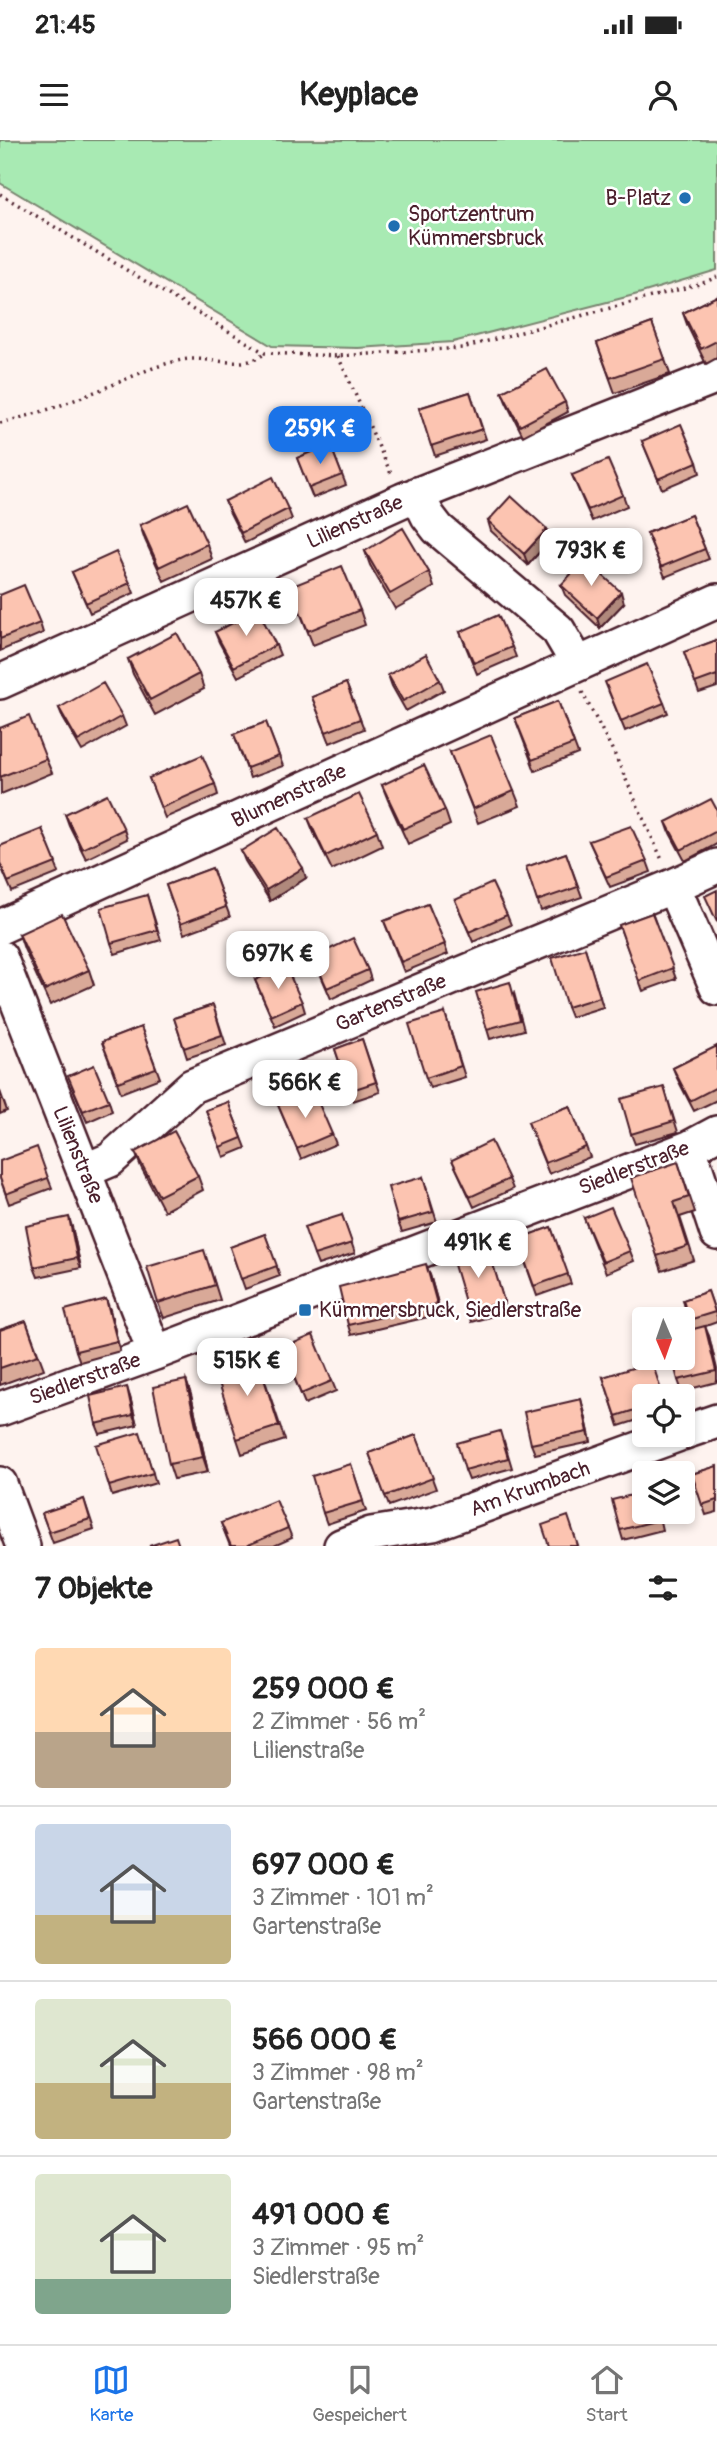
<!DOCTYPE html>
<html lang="de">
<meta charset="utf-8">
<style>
:root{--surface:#fff;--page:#f2f2f2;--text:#222;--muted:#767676;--line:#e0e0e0;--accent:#1a73e8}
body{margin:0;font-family:Pangolin,sans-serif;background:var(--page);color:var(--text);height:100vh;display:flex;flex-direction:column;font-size:26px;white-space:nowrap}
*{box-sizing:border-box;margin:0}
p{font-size:23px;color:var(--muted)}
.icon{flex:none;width:38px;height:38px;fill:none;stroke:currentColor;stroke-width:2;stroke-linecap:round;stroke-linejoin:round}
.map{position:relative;height:1406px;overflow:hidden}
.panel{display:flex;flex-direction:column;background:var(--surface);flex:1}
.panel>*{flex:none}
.needle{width:46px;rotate:178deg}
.controls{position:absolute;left:632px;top:1167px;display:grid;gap:14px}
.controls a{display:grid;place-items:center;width:63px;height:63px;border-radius:7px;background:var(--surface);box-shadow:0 4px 10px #0003;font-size:35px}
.price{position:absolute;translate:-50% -60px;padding:0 16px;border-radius:14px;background:#fff;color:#222;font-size:23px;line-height:46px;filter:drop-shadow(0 2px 4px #0008)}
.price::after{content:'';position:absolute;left:50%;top:42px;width:21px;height:16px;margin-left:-10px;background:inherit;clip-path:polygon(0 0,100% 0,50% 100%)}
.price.active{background:var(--accent);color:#fff}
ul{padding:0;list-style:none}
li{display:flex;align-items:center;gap:21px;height:175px;padding:0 35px}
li+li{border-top:2px solid var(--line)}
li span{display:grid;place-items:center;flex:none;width:196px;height:140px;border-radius:7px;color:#555}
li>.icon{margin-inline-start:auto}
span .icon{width:84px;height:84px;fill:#fffc;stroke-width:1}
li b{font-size:30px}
h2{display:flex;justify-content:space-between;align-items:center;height:84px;padding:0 35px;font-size:30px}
.status{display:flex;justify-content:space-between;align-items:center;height:49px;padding:0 35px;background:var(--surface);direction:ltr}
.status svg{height:19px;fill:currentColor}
header{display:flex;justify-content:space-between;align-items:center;height:91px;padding:0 35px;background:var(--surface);font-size:32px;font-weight:800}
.tabs{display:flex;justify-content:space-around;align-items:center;height:98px;border-top:2px solid var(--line);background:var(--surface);font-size:19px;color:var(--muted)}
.tabs a{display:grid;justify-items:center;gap:4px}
.tabs .active{color:var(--accent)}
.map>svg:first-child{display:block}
.pitch{fill:#a8eab3;stroke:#79846f;stroke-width:2}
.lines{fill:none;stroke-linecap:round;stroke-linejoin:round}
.minor-casing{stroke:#4a1f2b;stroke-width:38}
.path{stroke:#4a1f2b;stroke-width:3.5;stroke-dasharray:2 5;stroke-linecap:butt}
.minor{stroke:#fff;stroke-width:33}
.wall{fill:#d9a998;stroke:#4a1f2b;stroke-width:2}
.shaded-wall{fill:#b0897c;stroke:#4a1f2b;stroke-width:2}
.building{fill:#fcc4b1;stroke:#4a1f2b;stroke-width:2}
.poi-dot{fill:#1f6fb2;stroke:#fff;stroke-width:2.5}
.labels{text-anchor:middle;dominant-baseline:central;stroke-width:5;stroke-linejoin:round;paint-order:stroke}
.poi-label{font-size:21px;fill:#4a1f2b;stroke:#fff;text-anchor:start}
.street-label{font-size:21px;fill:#4a1f2b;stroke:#fff}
</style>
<div class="status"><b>21:45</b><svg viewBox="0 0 49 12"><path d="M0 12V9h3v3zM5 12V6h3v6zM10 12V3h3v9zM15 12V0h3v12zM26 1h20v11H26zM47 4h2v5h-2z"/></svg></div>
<header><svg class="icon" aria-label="menu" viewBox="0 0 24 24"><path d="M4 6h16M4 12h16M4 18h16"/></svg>Keyplace<svg class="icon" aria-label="person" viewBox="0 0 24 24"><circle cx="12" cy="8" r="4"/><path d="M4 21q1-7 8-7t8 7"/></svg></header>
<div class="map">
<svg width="717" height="1406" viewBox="0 0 717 1406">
<rect width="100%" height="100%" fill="#fef3ef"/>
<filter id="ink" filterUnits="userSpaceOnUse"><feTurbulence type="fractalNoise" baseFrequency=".0143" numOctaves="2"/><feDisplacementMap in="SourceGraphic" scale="14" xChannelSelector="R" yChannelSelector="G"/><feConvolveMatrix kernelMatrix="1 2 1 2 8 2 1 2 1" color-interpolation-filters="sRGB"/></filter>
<g filter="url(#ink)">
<path class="pitch" d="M0,0H717V130L638,154L453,202L358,208L272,206L0,43Z"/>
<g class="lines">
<defs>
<path id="minor" d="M417,354L428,376L438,389L558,490L578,524
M0,542L403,360L717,236
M673,746L717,848
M0,787L717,461
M0,817L155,1213
M689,1008L717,1093
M84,1031L110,1020L192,946L673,746L717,726
M0,1269L155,1213L689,1008L717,993
M682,1293L717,1281
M0,1344L23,1406
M341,1406L371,1394L433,1384L677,1295"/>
</defs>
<use href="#minor" class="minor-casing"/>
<path class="path" d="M0,54L265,213L338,216L462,208L703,143L717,137
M338,216L392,336
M0,283C35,275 69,263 102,249C128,239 154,225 182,220C208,215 245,232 265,213
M582,552L614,613L663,722"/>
<use href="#minor" class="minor"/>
</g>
<path class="wall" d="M717,156V218L706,224L688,187L683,173Z
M652,183L670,234L615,253L597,203Z
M470,252L486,299L435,316L419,268Z
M502,252L565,262L568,272L523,296L506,262Z
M642,301L697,322L700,333L662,349Z
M330,304L346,345L313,358L297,318Z
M572,335L623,355L627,366L592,381Z
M225,361L288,369L292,379L245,403L229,371Z
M691,375L709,419L665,437L647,393Z
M488,381L547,389L551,399L528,425L491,391Z
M140,385L207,404L212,419L164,441L145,400Z
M365,411L429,432L434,447L395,469L370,425Z
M72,432L130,443L134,453L90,473Z
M561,445L624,463L600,488L565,455Z
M290,447L360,470L365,485L313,505Z
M0,455L40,483L43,493L0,511Z
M215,492L276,505L280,515L238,537L219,502Z
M460,492L512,507L516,517L477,534Z
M717,500V547L699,553L684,512Z
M128,519L199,534L204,549L155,575L133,534Z
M388,535L440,540L444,550L406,571L392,546Z
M346,543L364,589L330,603L312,557Z
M609,552L664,563L668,573L625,591Z
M558,561L578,614L535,631L515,578Z
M59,568L122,576L126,586L82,611L63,578Z
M266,582L283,626L250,638L234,594Z
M0,588L46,619L52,633L1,654Z
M450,612L514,651L520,666L478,683Z
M149,638L215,644L218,655L165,678Z
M382,645L445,670L450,685L408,704L388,660Z
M717,670V704L685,721L670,693L666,682Z
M65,674L124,689L127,699L86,719L69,685Z
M308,678L377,691L382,706L332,730L314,693Z
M42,689L59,733L12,752L0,724Z
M589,701L647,721L651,732L610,747Z
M241,711L306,738L270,761L245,721Z
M566,713L582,757L541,771L526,727Z
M212,728L230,777L184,794L166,745Z
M147,755L161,800L115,814L111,803Z
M455,760L507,775L511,785L473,802Z
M428,764L448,814L404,832L384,781Z
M652,773L676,839L643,851L619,785Z
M19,794L89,830L94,845L50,865L24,809Z
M585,808L603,867L571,877L567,867Z
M313,817L368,830L371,840L331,859Z
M255,840L302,862L305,872L275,886Z
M514,853L524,890L490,899L487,889Z
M213,865L226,905L187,918L174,878Z
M445,873L465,937L430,948L426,938Z
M141,887L160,938L121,953L102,902Z
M362,899L380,952L353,961L335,909Z
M717,906V960L694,971L677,938L673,928Z
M72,946L109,961L112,971L87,982Z
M664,947L678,992L635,1004L631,994Z
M0,951L7,971L0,974Z
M228,962L246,1008L224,1017L206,970Z
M278,965L332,994L336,1004L301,1019Z
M570,966L590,1017L549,1034L528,982Z
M135,1012L198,1036L203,1050L164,1071L141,1027Z
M452,1020L509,1039L513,1049L474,1067Z
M678,1022L695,1072L680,1077L694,1120L662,1131L657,1116Z
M423,1037L437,1082L402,1092L398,1082Z
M0,1038H48L52,1048L9,1064Z
M342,1075L355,1113L318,1125L314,1115Z
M584,1078L630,1111L634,1121L606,1133Z
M72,1087L81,1128L38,1137L34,1127Z
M551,1087L571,1144L537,1156L517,1099Z
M265,1094L280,1136L245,1149L230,1107Z
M491,1118L507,1172L471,1182L468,1172Z
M209,1125L220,1160L164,1178L158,1163Z
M430,1135L441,1174L351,1195L348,1185Z
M708,1151L717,1177V1182L703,1187L709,1196L717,1229V1242L682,1251L678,1240L692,1189L683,1160Z
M110,1170L120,1211L80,1222L76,1211Z
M26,1181L44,1229L0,1245V1190Z
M257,1217L285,1300L242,1314L237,1299Z
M286,1218L332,1241L336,1251L305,1264Z
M603,1237L644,1256V1278L619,1286Z
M186,1240L191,1255L208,1332L174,1339L169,1324Z
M130,1257L137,1285L100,1294L96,1284Z
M584,1270L591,1302L535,1314L531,1304Z
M416,1295L436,1349L389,1366L369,1313Z
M504,1301L512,1328L469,1340L465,1330Z
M143,1302L156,1343L112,1356L109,1346Z
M351,1324L366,1371L327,1384L323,1373Z
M717,1326V1372L706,1375L692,1334Z
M84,1359L94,1389L53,1403L42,1373Z
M658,1372L662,1390L623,1400L620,1390Z
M221,1383L288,1388L292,1398L274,1406H230Z"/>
<path class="shaded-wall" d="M547,389L551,399L528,425L524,414Z
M621,452L624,463L600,488L597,478Z
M303,728L306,738L270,761L266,750Z
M69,1077L72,1087L81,1128L77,1118Z
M426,1124L430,1135L441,1174L437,1164Z
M106,1159L110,1170L120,1211L117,1201Z
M705,1186L709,1196L717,1233Z
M186,1240L191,1255L208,1332L203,1317Z
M127,1247L130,1257L137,1285L133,1275Z
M581,1259L584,1270L591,1302L588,1292Z"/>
<path class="building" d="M717,156V201L701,209L683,173Z
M652,183L665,219L610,238L597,203Z
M547,229L565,262L520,286L502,252Z
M470,252L482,289L431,306L419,268Z
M681,284L697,322L658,339L642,301Z
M330,304L342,335L309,348L297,318Z
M608,320L623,355L588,370L572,335Z
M273,337L288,369L241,393L225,361Z
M511,356L547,389L524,414L488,381Z
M188,363L207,404L159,427L140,385Z
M691,375L705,409L661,427L647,393Z
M403,388L429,432L390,454L365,411Z
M116,412L130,443L86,463L72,432Z
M585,419L621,452L597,478L561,445Z
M342,426L360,470L308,491L290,447Z
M24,445L40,483L0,499V455Z
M258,470L276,505L234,527L215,492Z
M498,475L512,507L474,523L460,492Z
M177,493L199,534L150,560L128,519Z
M717,500V535L695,543L684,512Z
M426,514L440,540L403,561L388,535Z
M647,524L664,563L621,581L605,542Z
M103,543L122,576L78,601L59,568Z
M346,543L360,579L326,592L312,557Z
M558,561L574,604L532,620L515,578Z
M29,576L46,619L0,637V588Z
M266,582L279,616L247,628L234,594Z
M491,595L514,651L473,669L450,612Z
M202,615L215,644L161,668L149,638Z
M424,625L445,670L403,689L382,645Z
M107,654L124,689L82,709L65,674Z
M359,654L377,691L326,716L308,678Z
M711,659L717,670V691L681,710L666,682Z
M631,686L647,721L606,737L589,701Z
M278,688L303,728L266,750L241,711Z
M42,689L56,723L8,742L0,723V706Z
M566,713L578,747L537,761L526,727Z
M212,728L226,767L180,784L166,745Z
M492,743L507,775L469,792L455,760Z
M717,750V782L705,756Z
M147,755L157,790L111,803L101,768Z
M428,764L445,804L401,822L384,781Z
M652,773L673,828L639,841L619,785Z
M62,774L89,830L45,850L19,794Z
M353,798L368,830L327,848L313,817Z
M585,808L600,857L567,867L552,818Z
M286,827L302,862L271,876L255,840Z
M510,842L520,880L487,889L476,852Z
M213,865L222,895L184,908L174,878Z
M445,873L461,926L426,938L409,884Z
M141,887L156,928L118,942L102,902Z
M362,899L376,942L349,951L335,909Z
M717,906V947L690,961L673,928Z
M94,925L109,961L83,971L68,936Z
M664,947L674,981L631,994L621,959Z
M313,950L332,994L297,1009L278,965Z
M228,962L242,998L220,1007L206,970Z
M570,966L586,1007L545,1023L528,982Z
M174,991L198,1036L159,1056L135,1012Z
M491,1001L509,1039L470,1057L452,1020Z
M37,1007L48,1038L6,1054L0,1038V1021Z
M678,1022L689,1057L674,1062L688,1106L657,1116L631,1038Z
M423,1037L433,1072L398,1082L388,1047Z
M611,1067L630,1111L603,1122L584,1078Z
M342,1075L352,1103L314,1115L304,1087Z
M69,1077L77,1118L34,1127L26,1086Z
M551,1087L568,1134L534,1146L517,1099Z
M265,1094L277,1126L241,1139L230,1107Z
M488,1108L504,1161L468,1172L452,1118Z
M204,1110L215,1145L158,1163L147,1127Z
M426,1124L437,1164L348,1185L339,1147Z
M708,1151L715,1172L689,1180L683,1160Z
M106,1159L117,1201L76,1211L65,1170Z
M26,1181L38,1215L0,1228V1190Z
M705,1186L716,1231L678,1240L672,1218H682V1192Z
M313,1195L332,1241L301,1254L282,1208Z
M257,1217L279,1286L237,1299L215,1230Z
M652,1222L663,1256H644V1267L616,1276L603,1237Z
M186,1240L203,1317L169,1324L153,1247Z
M127,1247L133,1275L96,1284L90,1256Z
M581,1259L588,1292L531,1304L524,1272Z
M500,1291L508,1318L465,1330L457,1303Z
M140,1292L153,1333L109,1346L96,1305Z
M416,1295L433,1338L385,1356L369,1313Z
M351,1324L363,1361L323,1373L312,1336Z
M717,1326V1360L702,1365L692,1334Z
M644,1352V1372H657L659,1380L620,1390L612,1360Z
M84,1359L90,1379L49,1392L42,1373Z
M276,1360L288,1388L246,1406H231L221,1383Z
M568,1376L578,1406H549L542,1385Z
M176,1397L179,1406H149Z"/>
</g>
<g class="poi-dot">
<circle cx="685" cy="58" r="7"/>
<circle cx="394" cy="86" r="7"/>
<rect x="298" y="1163" width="14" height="14" rx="3.5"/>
</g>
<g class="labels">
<g class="poi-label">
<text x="671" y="58" text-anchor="end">B-Platz</text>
<text x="408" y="74">Sportzentrum<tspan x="408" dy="24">Kümmersbruck</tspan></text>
<text x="319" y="1170">Kümmersbruck, Siedlerstraße</text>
</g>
<g class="street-label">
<text transform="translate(355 382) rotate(-24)">Lilienstraße</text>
<text transform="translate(289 656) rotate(-25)">Blumenstraße</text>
<text transform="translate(391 863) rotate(-23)">Gartenstraße</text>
<text transform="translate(78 1015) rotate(68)">Lilienstraße</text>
<text transform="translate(634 1028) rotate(-21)">Siedlerstraße</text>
<text transform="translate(85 1239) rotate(-20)">Siedlerstraße</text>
<text transform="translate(530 1349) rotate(-20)">Am Krumbach</text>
</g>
</g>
</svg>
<div class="controls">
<a><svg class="needle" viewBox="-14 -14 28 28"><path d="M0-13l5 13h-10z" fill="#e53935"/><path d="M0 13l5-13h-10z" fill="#767676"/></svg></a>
<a><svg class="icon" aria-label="locate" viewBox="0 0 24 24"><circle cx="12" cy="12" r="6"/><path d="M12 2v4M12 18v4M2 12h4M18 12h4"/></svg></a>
<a><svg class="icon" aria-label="layers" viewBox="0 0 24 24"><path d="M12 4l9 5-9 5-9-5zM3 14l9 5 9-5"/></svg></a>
</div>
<b class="price active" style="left:320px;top:326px">259K €</b>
<b class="price" style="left:591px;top:448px">793K €</b>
<b class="price" style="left:246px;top:498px">457K €</b>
<b class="price" style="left:278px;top:851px">697K €</b>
<b class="price" style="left:305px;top:980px">566K €</b>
<b class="price" style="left:478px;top:1140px">491K €</b>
<b class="price" style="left:247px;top:1258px">515K €</b>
</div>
<section class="panel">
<h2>7 Objekte<svg class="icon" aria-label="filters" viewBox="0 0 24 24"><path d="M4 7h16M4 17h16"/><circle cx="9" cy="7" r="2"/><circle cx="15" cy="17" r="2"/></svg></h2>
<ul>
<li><span style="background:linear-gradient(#ffd9b3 60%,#b9a48a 0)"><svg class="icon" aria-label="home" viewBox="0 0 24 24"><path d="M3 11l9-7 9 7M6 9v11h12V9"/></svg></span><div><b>259 000 €</b><p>2 Zimmer · 56 m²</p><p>Lilienstraße</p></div></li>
<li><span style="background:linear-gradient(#c9d6e8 65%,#c2b280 0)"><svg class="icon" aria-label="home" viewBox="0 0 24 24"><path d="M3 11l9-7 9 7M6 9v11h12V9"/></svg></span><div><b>697 000 €</b><p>3 Zimmer · 101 m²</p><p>Gartenstraße</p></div></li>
<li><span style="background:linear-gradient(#dfe7d0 60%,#c2b280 0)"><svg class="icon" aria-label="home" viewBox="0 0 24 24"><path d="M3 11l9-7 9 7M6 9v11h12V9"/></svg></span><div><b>566 000 €</b><p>3 Zimmer · 98 m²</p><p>Gartenstraße</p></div></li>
<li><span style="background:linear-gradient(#dfe7d0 75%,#7fa58c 0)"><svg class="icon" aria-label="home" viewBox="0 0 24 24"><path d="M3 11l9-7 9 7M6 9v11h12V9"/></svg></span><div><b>491 000 €</b><p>3 Zimmer · 95 m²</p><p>Siedlerstraße</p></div></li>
</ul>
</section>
<nav class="tabs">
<a class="active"><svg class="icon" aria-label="map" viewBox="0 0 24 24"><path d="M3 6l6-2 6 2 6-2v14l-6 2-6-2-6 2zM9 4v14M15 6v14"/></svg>Karte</a>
<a><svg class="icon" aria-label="saved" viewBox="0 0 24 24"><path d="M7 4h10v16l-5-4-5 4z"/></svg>Gespeichert</a>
<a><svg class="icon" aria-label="home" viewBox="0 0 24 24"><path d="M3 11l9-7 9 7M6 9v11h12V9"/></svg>Start</a>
</nav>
